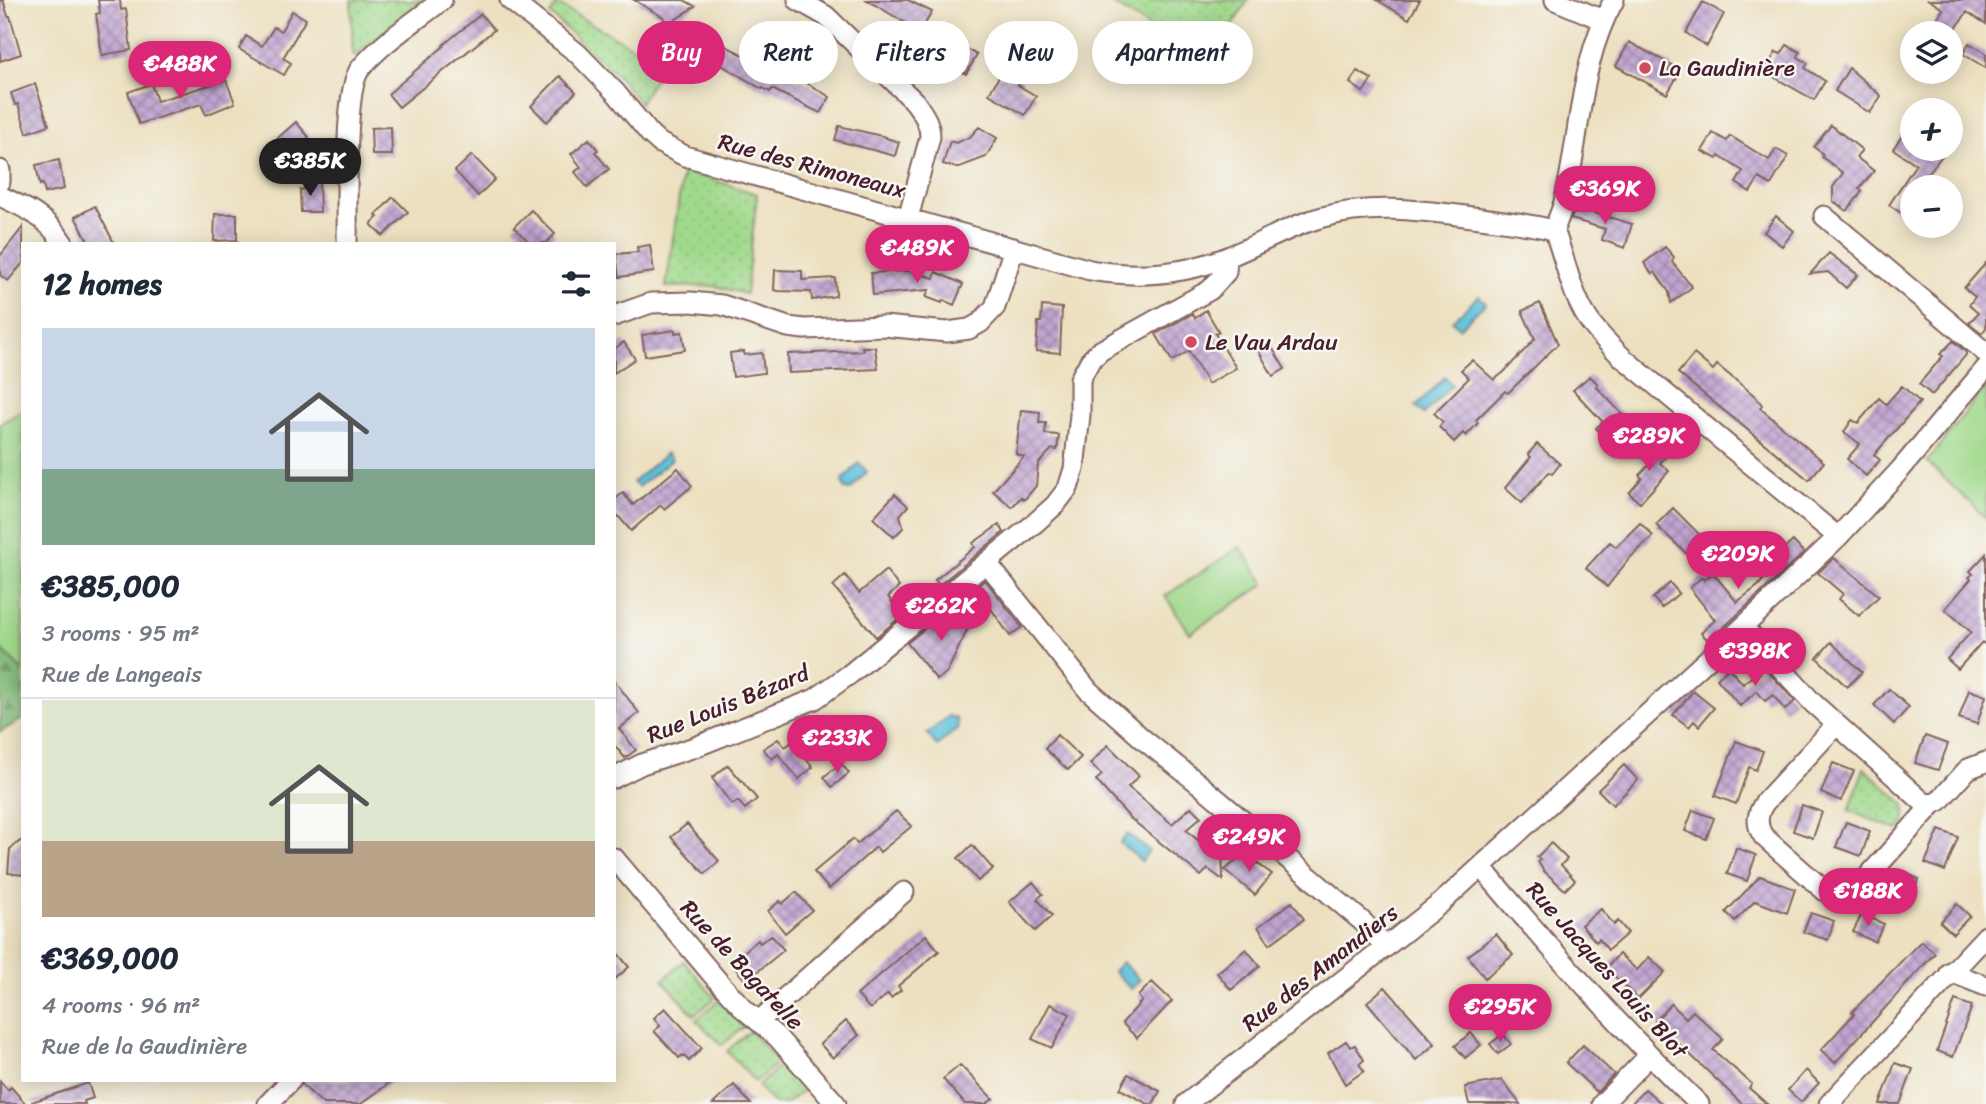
<!DOCTYPE html>
<meta charset="utf-8">
<style>
:root{--surface:#fff;--page:#f6f6f7;--text:#1f2937;--muted:#747a83;--line:#e0e1e3;--accent:#db2777}
body{margin:0;font-family:Sriracha,sans-serif;background:var(--page);color:var(--text);height:100vh;display:flex;flex-direction:column;font-size:26px;white-space:nowrap}
*{box-sizing:border-box;margin:0}
p{font-size:23px;color:var(--muted)}
.icon{flex:none;width:38px;height:38px;fill:none;stroke:currentColor;stroke-width:2;stroke-linecap:round;stroke-linejoin:round}
.map{position:relative;flex:1;overflow:hidden}
.sheet{position:absolute;left:21px;top:242px;width:595px;height:840px;display:flex;flex-direction:column;background:var(--surface);border-radius:0px;box-shadow:0 4px 18px #0003}
.sheet>*{flex:none}
.top-card{position:absolute;left:637px;top:21px;width:665px;height:63px;display:flex;gap:14px}
.buttons{position:absolute;left:1900px;top:21px;display:grid;gap:14px}
.buttons a{display:grid;place-items:center;width:63px;height:63px;border-radius:50%;background:var(--surface);box-shadow:0 4px 18px #0003;font-size:35px}
.price{position:absolute;translate:-50% -60px;padding:0 16px;border-radius:24px;background:var(--accent);color:#fff;font-size:23px;line-height:46px;filter:drop-shadow(0 2px 4px #0008)}
.price::after{content:'';position:absolute;left:50%;top:42px;width:21px;height:16px;margin-left:-10px;background:inherit;clip-path:polygon(0 0,100% 0,50% 100%)}
.price.active{background:#222;color:#fff}
ul{padding:0;list-style:none}
li{display:grid;align-content:center;gap:14px;height:371px;padding:0 21px}
li+li{border-top:2px solid var(--line)}
li span{display:grid;place-items:center;height:217px;border-radius:0px;color:#555}
li>.icon{margin-inline-start:auto}
span .icon{width:126px;height:126px;fill:#fffc;stroke-width:1}
li b{font-size:30px}
h2{display:flex;justify-content:space-between;align-items:center;height:84px;padding:0 21px;font-size:30px}
.tag{padding:0 24px;border-radius:32px;background:var(--surface);box-shadow:0 4px 18px #0003;font-size:24px;line-height:63px}
.tag.active{background:var(--accent);color:#fff}
.map>svg:first-child{display:block}
.grass{fill:url(#grass-dots);stroke:#757c5c;stroke-width:2}
.forest{fill:url(#forest-firs);stroke:#656c52;stroke-width:2}
.park{fill:#a0d98c;stroke:#757c5c;stroke-width:2}
.water{fill:#5cc0da;stroke:#537082;stroke-width:2}
.building{fill:url(#building-cross-hatch)}
.lines{fill:none;stroke-linecap:round;stroke-linejoin:round}
.minor-casing{stroke:#83635f;stroke-width:23}
.minor{stroke:#fff;stroke-width:19}
.poi-dot{fill:#d1495b;stroke:#f6f6f2;stroke-width:2.5}
.labels{text-anchor:middle;dominant-baseline:central;stroke-width:5;stroke-linejoin:round;paint-order:stroke}
.poi-label{font-size:23px;fill:#4a1f2b;stroke:#f6f6f2;text-anchor:start}
.street-label{font-size:23px;fill:#4a1f2b;stroke:#f6f6f2}
</style>
<div class="map">
<svg width="1986" height="1104" viewBox="0 0 1986 1104">
<defs>
<pattern id="grass-dots" width="8" height="8" patternUnits="userSpaceOnUse" patternTransform="scale(1.75)"><rect width="8" height="8" fill="#a0d98c"/><path d="M2 2h.1M6 6h.1" fill="none" stroke="#8bba79" stroke-width="1.8" stroke-linecap="round"/></pattern>
<pattern id="forest-firs" width="22" height="20" patternUnits="userSpaceOnUse" patternTransform="scale(1.75)"><rect width="22" height="20" fill="#80b978"/><path d="M5 1l3.5 6h-7zM16 11l3.5 6h-7z" fill="#6b9663"/></pattern>
<pattern id="building-cross-hatch" width="8" height="8" patternUnits="userSpaceOnUse" patternTransform="scale(1.75)"><rect width="8" height="8" fill="#bfa4d0"/><path d="M0 0l8 8M0 8l8-8" fill="none" stroke="#9d85a9"/></pattern>
</defs>
<rect width="100%" height="100%" fill="#f6f6f2"/>
<filter id="ink" filterUnits="userSpaceOnUse"><feTurbulence type="fractalNoise" baseFrequency=".0143" numOctaves="2"/><feDisplacementMap in="SourceGraphic" scale="14" xChannelSelector="R" yChannelSelector="G"/><feConvolveMatrix kernelMatrix="1 2 1 2 8 2 1 2 1" color-interpolation-filters="sRGB"/></filter>
<filter id="wash" filterUnits="userSpaceOnUse"><feTurbulence type="fractalNoise" baseFrequency=".00686" numOctaves="4" result="noise"/><feDisplacementMap in="SourceGraphic" scale="28" xChannelSelector="R" yChannelSelector="G"/><feGaussianBlur stdDeviation="1.57" result="paint"/><feColorMatrix in="noise" values="0 0 0 0 0 0 0 0 0 0 0 0 0 0 0 0 0 1.4 0 .05"/><feComposite in="paint" operator="in"/></filter>
<g filter="url(#wash)">
<rect width="100%" height="100%" fill="#ece0c0"/>
<path class="grass" d="M351,0H423L353,57Z
M1106,0H1248L1209,63Z
M557,4L663,64L640,103L617,75L550,14Z
M683,170L757,194L746,294L715,286L666,287Z
M1864,768L1905,805V823L1898,830L1849,811Z
M684,961L715,998L694,1015L663,980Z
M718,1001L745,1026L722,1045L696,1020Z
M750,1031L778,1062L755,1082L727,1051Z
M781,1065L804,1090L785,1104H774L758,1086Z"/>
<path class="forest" d="M0,648L23,671V719L0,732Z"/>
<path class="park" d="M1986,386V518L1927,462Z
M23,410V671L0,648V424Z
M1240,547L1265,584L1190,633L1165,596Z"/>
<path class="water" d="M1479,296L1486,303L1459,328L1452,321Z
M1445,377L1452,385L1424,414L1416,406Z
M667,453L672,459L638,487L633,482Z
M859,463L867,472L850,490L845,489L842,481Z
M949,716L957,719L958,728L937,746L927,734Z
M1128,834L1149,851L1141,861L1120,843Z
M1122,962L1140,980L1131,989L1113,971Z"/>
<g id="blocks">
<path class="building" d="M0,0H3L8,16H10L21,54L0,61Z
M98,0H120L121,10L126,9L131,50L102,55L96,14L100,13Z
M634,0H684L695,6L668,25L663,17Z
M867,0H908L932,12L925,24L977,55L966,74L931,55L935,48L916,37L919,31Z
M1377,0H1420L1409,19Z
M1929,0H1986V24L1967,12L1953,33H1928L1943,9Z
M1703,2L1724,14L1707,46L1686,33Z
M292,11L306,19L283,58L291,63L284,75L239,49L246,36L262,46L274,27L281,31Z
M481,14L494,30L399,107L388,94L444,46L443,45Z
M696,31L773,70L774,67L798,81L800,79L830,97L820,113L772,89L770,92L763,88L762,89L713,60L710,64L685,49Z
M1629,42L1672,65L1668,71L1677,77L1667,94L1616,66Z
M1969,43L1986,53V68L1963,54Z
M1787,45L1800,52L1798,57L1808,63L1805,68L1825,81L1814,100L1767,73L1769,71L1766,69L1776,52L1781,54Z
M1009,67L1024,76L1018,85L1036,96L1025,115L989,94L1000,75L1003,76Z
M1849,68L1881,96L1870,113L1835,91Z
M1357,71L1372,79L1363,92L1350,83Z
M560,76L576,92L547,122L531,106Z
M226,80L235,103L206,115L201,104L139,124L128,92L151,84L157,101Z
M35,84L49,125L27,133L18,104L15,105L11,93Z
M1913,119V149H1937L1944,153L1918,187H1913V196L1901,213L1889,205L1916,164L1893,149Z
M296,122L309,137L286,158L273,142Z
M1831,125L1862,150L1856,157L1874,171L1859,189L1862,191L1847,211L1833,201V187L1843,173L1822,157L1823,154L1814,147Z
M839,126L886,137V138L899,142L895,156L835,140Z
M391,127L392,155H372L371,128Z
M979,127L997,138L986,157L957,168L943,164L950,141L956,143L970,137Z
M1713,133L1727,141L1730,136L1769,160L1776,149L1788,156L1771,185L1759,178L1750,192L1736,183L1743,171L1719,156L1717,159L1702,151Z
M589,139L598,150L595,152L609,169L587,187L575,172L581,167L571,154Z
M472,155L495,179L478,196L455,171Z
M59,160L64,189L45,193L43,184L40,185L36,165Z
M304,182H319L320,212H301L300,190L305,189Z
M393,197L408,212L383,236L371,224L378,217L376,215Z
M95,206L114,243H89L79,224L75,217Z
M1575,207L1632,224L1625,248L1602,240L1605,229L1571,219Z
M531,210L555,234L546,243H530L514,227Z
M215,214H237V240L214,241Z
M1776,216L1794,231L1782,246L1764,232Z
M23,227V263L8,281L0,275V256Z
M650,245L654,272L619,277L616,254L638,252L637,247Z
M1665,247L1674,257L1672,262L1692,287L1671,303L1669,292L1655,272L1652,274L1644,263Z
M1829,253L1858,275L1846,288L1828,272L1810,274Z
M1986,263V328L1982,333L1969,323L1978,313L1969,305L1975,297L1964,288Z
M775,270L802,271V280L835,278L836,296L812,300L811,292L778,291L774,290Z
M909,271L934,278L936,272L963,284L954,305L943,300L942,303L926,297L929,290L873,295L871,273Z
M1540,303L1558,344L1508,393L1505,391L1476,420L1478,423L1466,436L1463,433L1454,442L1439,427L1443,422L1434,413L1469,378L1461,370L1472,360L1494,380L1504,372L1535,339L1522,311Z
M1042,306L1062,308L1060,353L1036,351L1038,322H1041Z
M1206,310L1219,332L1215,334L1236,368L1208,384L1189,351L1172,361L1156,334L1192,314L1195,318Z
M675,330V333L682,332L685,350L645,356L642,335Z
M1953,341L1966,352V355L1932,395L1919,384L1943,356L1940,354Z
M624,342L635,359L614,373V349Z
M1271,346L1285,369L1273,376L1259,352Z
M862,347H875L878,369L789,373L788,354L863,351Z
M744,351V355L762,353L764,373L733,377L730,353Z
M1694,354L1713,370L1717,365L1755,396L1762,405L1760,408L1824,462L1809,480L1678,373Z
M1590,376L1598,384L1596,386L1622,414L1612,423L1620,432L1608,442L1596,428L1603,422L1573,390Z
M1902,386L1920,402L1874,455L1880,460L1866,476L1847,459L1860,444L1844,432L1852,420L1858,423L1879,398L1886,404Z
M1021,410L1040,412L1039,423H1046L1045,434L1059,435L1057,450L1052,449L1038,464L1036,486L1024,500L1021,497L1012,507L993,491L1024,457L1016,454Z
M1648,442L1665,458L1660,463L1669,471L1640,503L1629,493L1642,478L1639,475L1650,464L1638,453Z
M1537,444L1560,464L1552,474L1549,472L1522,503L1505,488L1531,457L1528,454Z
M678,468L692,486L664,509L661,505L631,531L614,511V500L623,493L633,505Z
M895,494L908,506L900,515L903,528L894,537L873,518Z
M1673,508L1704,539L1688,555L1656,525Z
M1640,523L1653,536L1629,559L1607,587L1586,568L1610,542L1616,547Z
M999,525L1004,532L939,585L935,580L975,547L973,543Z
M1793,541L1804,553L1709,641L1701,633L1715,620L1690,588L1702,577L1704,580L1713,573L1737,602L1758,586L1768,574L1763,568Z
M1986,554V645L1982,642L1958,669L1947,659L1971,632L1945,609L1971,579L1969,577L1973,574L1970,571Z
M1834,558L1879,596L1859,616L1839,599L1843,594L1818,573Z
M886,570L899,587L888,597L903,615L876,637L833,586L845,575L859,593Z
M985,580L1022,627L1010,636L976,587Z
M1670,583L1679,593L1662,608L1653,598Z
M957,607L971,622L947,672L937,680L907,643L928,626L931,629Z
M1831,642L1862,672L1847,687L1817,658Z
M1764,667L1795,701L1785,710L1773,695L1765,701L1757,691L1740,706L1717,679L1729,668L1743,684Z
M614,680L639,713L619,729L636,750L625,758L614,745Z
M1889,689L1909,707L1894,724L1874,705Z
M1969,690L1986,696L1977,724L1959,718Z
M1693,691L1714,708L1699,726L1694,721L1689,727L1673,715Z
M1057,735L1081,757L1068,770L1045,749Z
M1925,736L1948,744L1938,770L1915,763Z
M778,739L785,747L792,742L813,767L799,779L778,754L772,759L763,749Z
M1736,741L1763,751L1756,770L1749,767L1736,804L1715,796Z
M1108,745L1139,776L1128,787L1172,824L1191,807L1201,817L1186,830L1206,847L1222,846L1223,880L1208,869L1201,876L1130,818L1108,794L1096,780L1102,775L1090,764Z
M841,763L849,773L832,787L824,777Z
M1833,763L1854,771L1841,801L1821,793Z
M728,765L757,799L745,809L738,801L732,805L712,778Z
M1624,765L1638,780L1613,805L1598,790Z
M1802,805L1822,812L1813,838L1793,831Z
M1693,810L1714,818L1706,839L1685,831Z
M896,811L912,826L880,852L876,847L829,889L814,872L853,839L857,844Z
M1846,822L1870,831L1861,856L1836,847Z
M687,824L719,861L705,874L671,837Z
M1939,830L1958,837L1945,871L1925,863Z
M23,839V875L8,873L10,849Z
M1551,843L1567,859L1561,865L1575,880L1565,890L1544,871L1538,862L1540,860L1537,857Z
M972,845L993,869L978,881L958,858Z
M1736,848L1756,855L1747,881L1727,874Z
M1244,854L1272,874L1255,895L1225,870Z
M1900,871L1919,879L1908,905L1889,898Z
M1760,876L1795,889L1787,913L1755,901L1735,921L1726,912Z
M1033,882L1043,894L1037,899L1052,916L1035,931L1009,902Z
M796,892L812,910L785,933L768,911L780,901L782,904Z
M1292,902L1304,919L1270,944L1258,927Z
M1957,904L1970,916L1953,934L1940,922Z
M1601,909L1614,925L1618,921L1628,933L1608,950L1599,939L1596,942L1581,925Z
M1811,913L1834,921L1828,940L1803,932Z
M1862,914L1884,924L1875,942L1853,932Z
M1496,934L1513,955L1485,978L1468,956Z
M771,935L784,950L746,981L731,963L758,940L760,943Z
M926,935L939,951L898,986L901,990L891,998L888,994L870,1009L857,995Z
M1921,941L1935,953L1835,1063L1821,1050L1854,1014L1852,1012Z
M614,949L629,967L614,980Z
M1246,949L1260,966L1231,990L1217,973Z
M1619,954L1637,970L1649,957L1665,972L1638,999L1606,968Z
M1152,982L1172,1001L1137,1038L1122,1023L1142,1001L1138,996Z
M1385,987L1435,1044L1416,1060L1367,1002Z
M1955,1000L1972,1006L1953,1057L1937,1051Z
M1050,1004L1070,1014L1052,1048L1032,1039Z
M1671,1004L1686,1018L1693,1011L1723,1039L1713,1050L1752,1084L1749,1088L1767,1104H1742L1655,1021Z
M665,1008L702,1048L689,1061L683,1055L679,1058L654,1031L660,1026L654,1018Z
M846,1021L859,1035L833,1058L820,1044Z
M1471,1033L1481,1045L1465,1058L1455,1046Z
M1503,1034L1511,1044L1498,1054L1490,1044Z
M1346,1041L1350,1047L1355,1045L1364,1060L1359,1064L1364,1071L1345,1084L1328,1053Z
M1583,1045L1614,1074L1597,1092L1566,1063Z
M1895,1063L1913,1069L1900,1104H1880Z
M960,1065L993,1099L986,1104H965L943,1079Z
M1806,1070L1819,1083L1801,1102L1788,1090Z
M1128,1074L1160,1091L1153,1104H1148L1120,1089Z
M303,1080H393L361,1104H323L302,1085Z
M1502,1080L1520,1104H1469L1465,1087Z
M0,1081L8,1090L11,1087L26,1104H0Z
M88,1083L93,1098L84,1101L85,1104H32V1102Z
M734,1085L751,1104H713Z
M1645,1089L1662,1104H1631Z"/>
</g>
</g>
<g filter="url(#ink)">
<use href="#blocks" fill-opacity="0" stroke="#83635f" stroke-width="2"/>
<g class="lines">
<defs>
<path id="minor" d="M510,0L577,53L616,93L650,134L660,143L685,156L1090,270C1136,278 1181,275 1225,258C1259,245 1288,226 1323,217C1371,204 1417,210 1465,216C1495,220 1525,223 1554,230
M798,0L826,16L915,102C923,114 930,122 930,137L908,218
M1555,0L1603,20
M0,170V182
M0,196C26,208 48,218 63,243
M1824,216L1986,353
M1554,230C1565,259 1571,293 1588,319C1597,333 1610,345 1622,357L1838,537
M1554,230C1558,218 1564,206 1566,194C1581,128 1580,60 1614,0
M347,243C348,210 343,91 360,69C381,43 416,21 442,0
M614,316L651,303L691,302L722,305L788,327L804,329L884,326L947,332L969,329L980,323L995,307L1014,248
M987,563L1088,690L1144,740L1198,783L1363,922L1386,947
M1743,627L1813,703L1924,803L1933,804L1939,801L1968,769L1986,762
M1836,725L1765,802C1757,813 1755,825 1764,837L1825,891C1836,898 1844,899 1854,892L1933,804
M614,778L642,764L695,747L815,699L850,674L1035,523L1055,505L1068,488L1074,469L1080,415V379L1090,361L1100,351L1210,290L1226,272L1227,258
M614,858L717,980L745,1010L777,1037L836,1104
M1481,867C1551,950 1621,1029 1699,1104
M1950,972L1986,986
M759,1021L904,892
M268,1104L291,1080
M1186,1104L1441,903L1743,627L1838,537L1900,470L1986,368
M1602,1104L1649,1056
M1829,1104L1986,936"/>
</defs>
<use href="#minor" class="minor-casing"/>
<use href="#minor" class="minor"/>
</g>
</g>
<g class="poi-dot">
<circle cx="1645" cy="68" r="7"/>
<circle cx="1191" cy="342" r="7"/>
</g>
<g class="labels">
<g class="poi-label">
<text x="1659" y="68">La Gaudinière</text>
<text x="1205" y="342">Le Vau Ardau</text>
</g>
<g class="street-label">
<text transform="translate(812 166) rotate(15)">Rue des Rimoneaux</text>
<text transform="translate(728 704) rotate(-22)">Rue Louis Bézard</text>
<text transform="translate(742 965) rotate(47)">Rue de Bagatelle</text>
<text transform="translate(1320 968) rotate(-38)">Rue des Amandiers</text>
<text transform="translate(1607 970) rotate(48)">Rue Jacques Louis Blot</text>
</g>
</g>
</svg>
<div class="buttons">
<a><svg class="icon" aria-label="layers" viewBox="0 0 24 24"><path d="M12 4l9 5-9 5-9-5zM3 14l9 5 9-5"/></svg></a>
<a>+</a>
<a>−</a>
</div>
<b class="price" style="left:180px;top:101px">€488K</b>
<b class="price active" style="left:310px;top:198px">€385K</b>
<b class="price" style="left:1605px;top:226px">€369K</b>
<b class="price" style="left:917px;top:285px">€489K</b>
<b class="price" style="left:1649px;top:473px">€289K</b>
<b class="price" style="left:1738px;top:591px">€209K</b>
<b class="price" style="left:941px;top:643px">€262K</b>
<b class="price" style="left:1755px;top:688px">€398K</b>
<b class="price" style="left:837px;top:775px">€233K</b>
<b class="price" style="left:1249px;top:874px">€249K</b>
<b class="price" style="left:1868px;top:928px">€188K</b>
<b class="price" style="left:1500px;top:1044px">€295K</b>
<div class="top-card">
<a class="tag active">Buy</a>
<a class="tag">Rent</a>
<a class="tag">Filters</a>
<a class="tag">New</a>
<a class="tag">Apartment</a>
</div>
<section class="sheet">
<h2>12 homes<svg class="icon" aria-label="filters" viewBox="0 0 24 24"><path d="M4 7h16M4 17h16"/><circle cx="9" cy="7" r="2"/><circle cx="15" cy="17" r="2"/></svg></h2>
<ul>
<li><span style="background:linear-gradient(#c9d6e8 65%,#7fa58c 0)"><svg class="icon" aria-label="home" viewBox="0 0 24 24"><path d="M3 11l9-7 9 7M6 9v11h12V9"/></svg></span><div><b>€385,000</b><p>3 rooms · 95 m²</p><p>Rue de Langeais</p></div></li>
<li><span style="background:linear-gradient(#dfe7d0 65%,#b9a48a 0)"><svg class="icon" aria-label="home" viewBox="0 0 24 24"><path d="M3 11l9-7 9 7M6 9v11h12V9"/></svg></span><div><b>€369,000</b><p>4 rooms · 96 m²</p><p>Rue de la Gaudinière</p></div></li>
</ul>
</section>
</div>
